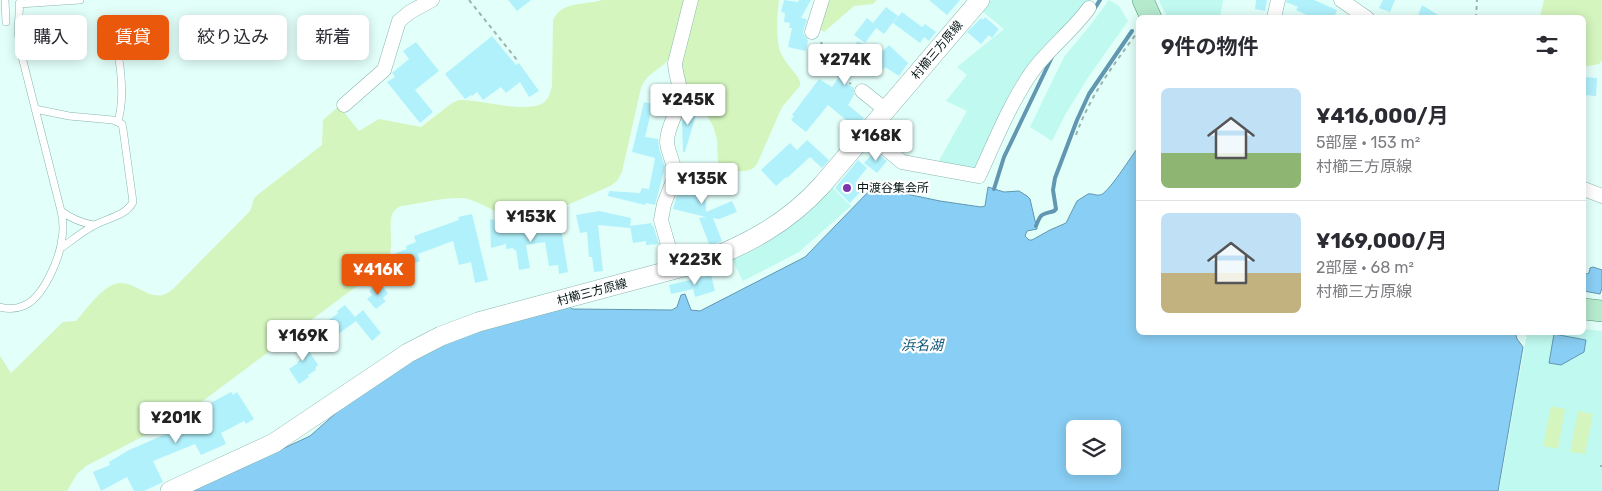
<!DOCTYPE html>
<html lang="ja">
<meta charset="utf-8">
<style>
:root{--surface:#fff;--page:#f2f2f3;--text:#2b2b33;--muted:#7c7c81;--line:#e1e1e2;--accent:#ea580c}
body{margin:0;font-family:Rubik,"Noto Sans JP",sans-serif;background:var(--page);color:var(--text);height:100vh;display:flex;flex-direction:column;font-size:19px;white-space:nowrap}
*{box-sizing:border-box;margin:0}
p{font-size:16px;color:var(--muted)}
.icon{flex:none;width:28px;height:28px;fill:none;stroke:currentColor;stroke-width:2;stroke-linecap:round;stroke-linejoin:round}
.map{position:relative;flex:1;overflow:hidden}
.sheet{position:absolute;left:1136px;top:15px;width:450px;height:320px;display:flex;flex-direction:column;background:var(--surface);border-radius:8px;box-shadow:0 2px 12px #0003}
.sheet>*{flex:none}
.hud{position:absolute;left:15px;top:15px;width:475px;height:45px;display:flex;gap:10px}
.fabs{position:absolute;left:1066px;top:420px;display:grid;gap:10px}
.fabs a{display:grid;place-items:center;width:55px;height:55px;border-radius:8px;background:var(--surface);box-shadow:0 2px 12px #0003;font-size:25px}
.price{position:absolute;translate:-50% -42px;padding:0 11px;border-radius:5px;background:#fff;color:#222;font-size:16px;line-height:32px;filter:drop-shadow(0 1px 2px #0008)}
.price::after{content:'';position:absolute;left:50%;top:30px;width:15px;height:11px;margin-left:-8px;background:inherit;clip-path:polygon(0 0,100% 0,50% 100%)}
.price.on{background:var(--accent);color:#fff}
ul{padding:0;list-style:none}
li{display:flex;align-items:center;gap:15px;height:125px;padding:0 25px}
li+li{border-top:1px solid var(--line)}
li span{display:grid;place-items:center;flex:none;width:140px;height:100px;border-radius:8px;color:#555}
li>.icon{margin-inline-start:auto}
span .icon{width:60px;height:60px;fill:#fffc;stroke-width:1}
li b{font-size:21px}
h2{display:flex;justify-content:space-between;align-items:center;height:60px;padding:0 25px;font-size:21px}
.chip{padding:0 18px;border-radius:8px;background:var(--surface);box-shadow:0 2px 12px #0003;font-size:18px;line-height:45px}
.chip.on{background:var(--accent);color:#fff}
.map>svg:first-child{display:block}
.built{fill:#bff9ef}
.green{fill:#d4f5be}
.water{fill:#89cef4;stroke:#6197b1;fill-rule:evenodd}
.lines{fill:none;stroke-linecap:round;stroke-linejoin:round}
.stream{stroke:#6197b1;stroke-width:4}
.building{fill:#b1f1fc}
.lane-casing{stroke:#88b6af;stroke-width:8}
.street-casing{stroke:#88b6af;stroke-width:15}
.secondary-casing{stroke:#88b6af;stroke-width:20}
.primary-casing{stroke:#589776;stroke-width:22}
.path{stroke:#9bb4b0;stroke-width:2;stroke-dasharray:4 4;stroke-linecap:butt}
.lane{stroke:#fff;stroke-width:7}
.street{stroke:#fff;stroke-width:14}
.secondary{stroke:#fff;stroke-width:19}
.primary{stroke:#b5eacd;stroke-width:21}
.poi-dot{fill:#7d36a9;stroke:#fff;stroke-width:2}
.labels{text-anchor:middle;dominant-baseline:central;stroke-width:4.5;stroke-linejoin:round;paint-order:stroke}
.street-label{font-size:12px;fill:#051614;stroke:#fff}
.poi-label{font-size:12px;fill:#051614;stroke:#fff;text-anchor:start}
.water-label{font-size:14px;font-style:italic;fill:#0f5677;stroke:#fff}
</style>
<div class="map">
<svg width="1602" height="491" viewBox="0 0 1602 491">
<rect width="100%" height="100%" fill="#e3fffa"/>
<path class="built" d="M991,0H1090L1086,6L1037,59L974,171L937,164L967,111L946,101L967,75L957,67L1004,29L982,11Z
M1109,0L1119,6L1128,21L1089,76L1065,115L1052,141L1030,127L1064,57L1092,23Z
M1160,0H1223L1220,18L1167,17L1159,1Z
M832,187L851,206L799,252L743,281L732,259L786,230L816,205Z
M1584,329L1602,331V491H1499L1527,333L1584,332Z"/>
<path class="green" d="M602,0H686L672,54C663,71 649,69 641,88L622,172L617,181L610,186L534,220C511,226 490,205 468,199C452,195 419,204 401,206C380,214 400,246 385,265L184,415L86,466L77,474L67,491H0V356L11,373L63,322L76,321C86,310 101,288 115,284C132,278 146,299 163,295C166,294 170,291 173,289L250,211C253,206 252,200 256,196L322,145L323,120L339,106L359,131L379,119L421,127L452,103L459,100C481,99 525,114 543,103C549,99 550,93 552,86L553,21C561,0 584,6 602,0Z
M695,0H779C777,14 776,38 780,51C784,61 792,69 798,77L800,82V86L782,107L758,162C756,165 754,169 749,170C740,173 725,170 718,164L717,139L713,126L701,105L688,96L685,92L680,57Z
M826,0H877L873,4L854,6L824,32L818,28Z
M1544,0H1602V60L1599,64L1584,67V18L1540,17Z
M1551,406L1565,409L1558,449L1543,446Z
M1578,411L1593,414L1585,454L1570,452Z"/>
<path class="water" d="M1139,146V332H1515L1517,339L1523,347L1498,491H192L310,436L344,406L413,360L444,343L478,331L570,307L572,309L672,310L677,307L681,295L685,294L691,310L700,311L805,257L873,187L940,201L981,207L985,206L988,187L1004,192L1019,191L1027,196L1030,199L1037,229L1027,231L1025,236L1029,240H1032L1050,230L1066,223L1077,201L1088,194C1092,193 1096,196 1100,195C1108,194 1132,155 1139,146ZM1075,429H1112V466H1075Z
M1593,267L1602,270V288L1600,294L1584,291V275L1589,273L1590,268Z
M1554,334L1586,340L1584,352L1561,365L1549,363Z"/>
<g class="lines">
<path class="stream" d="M1093,11L1100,0
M994,189L1004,157L1052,57
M1036,226C1041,213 1041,215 1054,211L1056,209L1053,190L1055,178L1077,120L1089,94L1132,31"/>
</g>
<path class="building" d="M508,0H531L517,11Z
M784,0L798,2L799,0H811L801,18L807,19L803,33L808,40L806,51L788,47L792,28H789L790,23L784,22L785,13L781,12Z
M929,0H960L947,15Z
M1256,0H1267L1265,11L1255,9Z
M1287,0H1314L1337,10L1334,18H1313L1296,10L1298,7L1286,2Z
M1383,0H1395L1390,12L1379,8Z
M1422,5L1443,18H1417Z
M886,7L898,16L884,34L876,28L865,43L854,35L867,18L873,23Z
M902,12L922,27L925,24L936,32L929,41L924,37L920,43L893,23Z
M985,17L999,29L992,38L989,35L981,44L967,32L981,18L983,20Z
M492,36L516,65L519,63L539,91L529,97L520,82L506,93L501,87L483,100L477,92L472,96L471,95L465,99L445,74Z
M858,41L880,54L889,45L908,63L899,76L885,67L884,69L869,60L862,68L860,66L846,83L854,88V95L848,105L864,118L856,128L828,105L806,132L791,120L794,116L792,115L819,79L832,87L844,69L838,63Z
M416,42L439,71L415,90L433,112L420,123L387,82L395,77L392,73L409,59L403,51Z
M1584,77L1597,78L1596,96L1584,95Z
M644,102L653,104L645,137L658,139L659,148L665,167L655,205L646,203L645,205L608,196L609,191L640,193L642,188L649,189L655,158L632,152Z
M687,108L697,111L685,152H683L682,122Z
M807,140L829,160L822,168L810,157L787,178L786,177L776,186L761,170L790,143L797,150Z
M875,151L887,161L877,173L864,163Z
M858,160L867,168L855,183L862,190L850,203L835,188Z
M703,171L707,172V184H705L706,212L732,201L737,212L719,219L713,218L722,241L710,246L699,218L706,217L673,209L677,195H685L684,172Z
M599,211L631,218L630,228L598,225L603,271L594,272L592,257H589L587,232L580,233L576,215Z
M472,214L488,280L475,283L471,262L459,265L453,241L418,254L420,261L401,268L396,253L407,249L406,246L416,242L414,236L459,220L458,217Z
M490,219L510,224L507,233L560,222L568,272L559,274L558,265L549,266L545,242L526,245L530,268L519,270L516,250H514L513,248L506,249V244L491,248Z
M652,223L651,226L653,225L659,244L646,245V241L633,243L630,226Z
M711,275L715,291L695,297L693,289L671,294L669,285Z
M379,282L388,293L383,298L386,301L376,309L367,299L372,295L369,291Z
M345,305L355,317L363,310L381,333L372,341L356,321L337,335L333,330L330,333L324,324L338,313L337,311Z
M314,328L320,335L312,341L306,334Z
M298,334L318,365L315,368L316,370L308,375L309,377L299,384L289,369L298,363L297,362L303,358L292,338Z
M231,392L233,395L237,392L254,419L246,424L244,421L221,433L226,444L201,455L195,444L153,461L163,482L144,491H134L127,477L101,491L93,472L110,465L109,462L129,450L173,431L171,427L196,416L194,412Z"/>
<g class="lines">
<defs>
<path id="lane" d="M5,0L6,22
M19,4L80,0
M116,43C121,67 125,97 118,121
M35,109L69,116L113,120L122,124L123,129L133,202C125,217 106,218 93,226C82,232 71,241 61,248
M61,211C72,219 81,223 94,225
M0,307C7,309 16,309 23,306C43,299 60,258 62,238C64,229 63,220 61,211L20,49L18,30L20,0"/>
<path id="street" d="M1341,0L1367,18
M1274,18L1278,0
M812,32L822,0
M862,91L886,110
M344,105L384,70L399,21L410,12L432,0
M867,133L902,162L979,176C995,141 1012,99 1034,69C1051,47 1073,30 1089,8
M1584,189L1602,196
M675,269L661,220L664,204L675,176C675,164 668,154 667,142C667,126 678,113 680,98C682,88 675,75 675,63L691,0"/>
<path id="secondary" d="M170,491L274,443L408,353L441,336L478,322L698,263C745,246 788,223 822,185L980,0"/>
<path id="primary" d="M1143,0L1151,18
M1584,309L1602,311"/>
</defs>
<use href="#lane" class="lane-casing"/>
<use href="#street" class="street-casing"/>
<use href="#secondary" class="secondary-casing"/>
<use href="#primary" class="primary-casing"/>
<path class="path" d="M469,0L517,60
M1476,18L1477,0
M821,42L823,47L822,65L851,84
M1076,135C1090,96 1112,67 1136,34L1139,33
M1600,466H1602"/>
<use href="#lane" class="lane"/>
<use href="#street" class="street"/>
<use href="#secondary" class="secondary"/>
<use href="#primary" class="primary"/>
</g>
<circle class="poi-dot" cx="847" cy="188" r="5"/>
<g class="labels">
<g class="street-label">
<text transform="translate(937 50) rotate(-50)">村櫛三方原線</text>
<text transform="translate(592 292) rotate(-15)">村櫛三方原線</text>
</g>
<g class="poi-label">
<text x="857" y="188">中渡谷集会所</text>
</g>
<g class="water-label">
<text x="922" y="345">浜名湖</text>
</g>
</g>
</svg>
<div class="fabs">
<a><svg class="icon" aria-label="layers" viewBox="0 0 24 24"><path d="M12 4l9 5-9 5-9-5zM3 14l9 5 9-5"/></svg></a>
</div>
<b class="price" style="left:845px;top:86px">¥274K</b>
<b class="price" style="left:688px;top:126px">¥245K</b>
<b class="price" style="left:876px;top:162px">¥168K</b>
<b class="price" style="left:702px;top:205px">¥135K</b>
<b class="price" style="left:531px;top:243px">¥153K</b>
<b class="price" style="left:695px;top:286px">¥223K</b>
<b class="price on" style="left:378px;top:296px">¥416K</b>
<b class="price" style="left:303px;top:362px">¥169K</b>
<b class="price" style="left:176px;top:444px">¥201K</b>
<div class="hud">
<a class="chip">購入</a>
<a class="chip on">賃貸</a>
<a class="chip">絞り込み</a>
<a class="chip">新着</a>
</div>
<section class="sheet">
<h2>9件の物件<svg class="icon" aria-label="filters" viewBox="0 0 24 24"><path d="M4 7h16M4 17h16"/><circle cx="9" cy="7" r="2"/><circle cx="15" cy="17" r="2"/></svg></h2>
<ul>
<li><span style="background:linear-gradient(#bfe0f5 65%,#8fb573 0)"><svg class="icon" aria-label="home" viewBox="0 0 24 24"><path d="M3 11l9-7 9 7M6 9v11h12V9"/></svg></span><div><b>¥416,000/月</b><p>5部屋 · 153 m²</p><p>村櫛三方原線</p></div></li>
<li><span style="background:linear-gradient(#bfe0f5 60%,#c2b280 0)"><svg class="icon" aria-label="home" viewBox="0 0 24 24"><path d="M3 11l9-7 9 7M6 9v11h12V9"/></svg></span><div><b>¥169,000/月</b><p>2部屋 · 68 m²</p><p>村櫛三方原線</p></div></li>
</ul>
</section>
</div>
